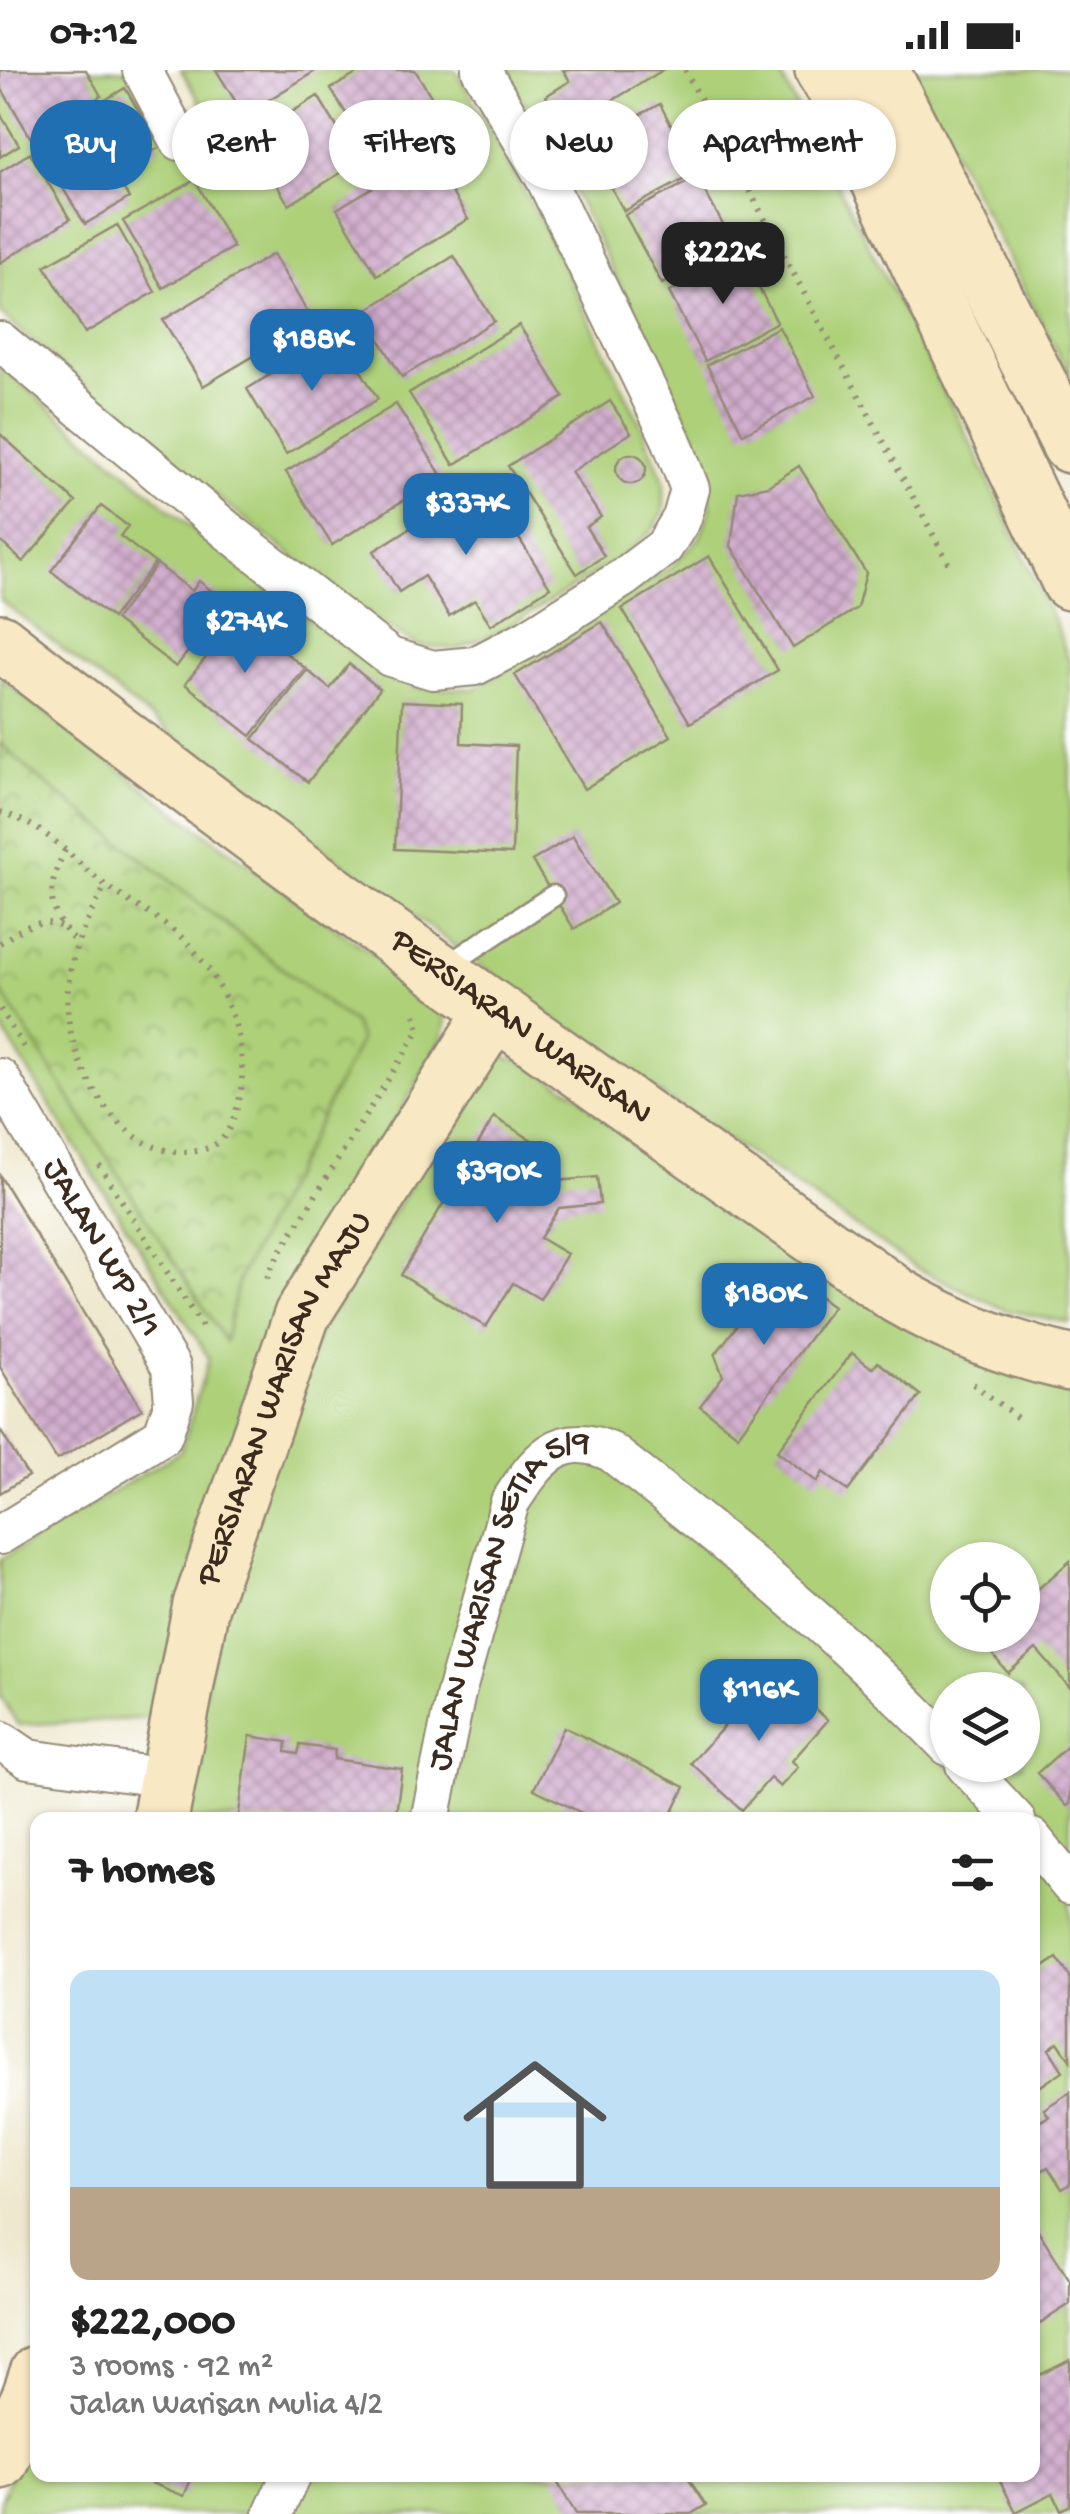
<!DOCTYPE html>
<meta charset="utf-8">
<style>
:root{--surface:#fff;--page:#f2f2f2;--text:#222;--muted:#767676;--accent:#1f6fb2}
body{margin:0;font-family:"Gochi Hand",sans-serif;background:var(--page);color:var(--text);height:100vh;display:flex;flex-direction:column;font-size:38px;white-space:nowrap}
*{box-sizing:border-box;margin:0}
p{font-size:32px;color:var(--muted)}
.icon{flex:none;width:55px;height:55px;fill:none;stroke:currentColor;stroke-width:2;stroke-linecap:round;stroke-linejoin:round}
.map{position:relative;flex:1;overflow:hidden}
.side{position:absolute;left:30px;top:1742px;width:1010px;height:670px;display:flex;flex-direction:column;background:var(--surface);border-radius:20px;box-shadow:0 2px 8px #0004}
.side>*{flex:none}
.guide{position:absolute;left:30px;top:30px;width:1010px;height:90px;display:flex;gap:20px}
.fabs{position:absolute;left:930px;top:1472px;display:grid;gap:20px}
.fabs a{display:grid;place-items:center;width:110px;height:110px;border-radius:50%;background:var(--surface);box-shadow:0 2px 8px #0004;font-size:50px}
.price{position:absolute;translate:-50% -85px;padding:0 22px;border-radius:20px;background:var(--accent);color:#fff;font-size:32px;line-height:65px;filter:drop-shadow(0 2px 5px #0008)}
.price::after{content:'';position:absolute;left:50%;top:60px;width:30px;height:22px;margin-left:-15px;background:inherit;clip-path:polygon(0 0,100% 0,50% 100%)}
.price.selected{background:#222;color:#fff}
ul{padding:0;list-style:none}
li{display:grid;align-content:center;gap:20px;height:530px;padding:0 40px}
li span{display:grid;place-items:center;height:310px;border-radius:20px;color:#555}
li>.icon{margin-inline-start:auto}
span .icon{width:180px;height:180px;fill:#fffc;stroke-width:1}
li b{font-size:42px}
h2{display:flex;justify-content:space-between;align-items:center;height:120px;padding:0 40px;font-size:42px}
.tag{padding:0 35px;border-radius:45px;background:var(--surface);box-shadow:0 2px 8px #0004;font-size:35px;line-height:90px}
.tag.selected{background:var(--accent);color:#fff}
.status{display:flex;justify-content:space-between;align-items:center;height:70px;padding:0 50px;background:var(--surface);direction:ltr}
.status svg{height:28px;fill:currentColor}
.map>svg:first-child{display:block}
.grass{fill:#add079;stroke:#747d4c;stroke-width:2.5;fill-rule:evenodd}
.park{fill:url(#park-crowns);stroke:#747d4c;stroke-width:2.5}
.building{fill:url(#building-cross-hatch)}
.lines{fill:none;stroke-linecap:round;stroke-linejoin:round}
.lane-casing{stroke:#948976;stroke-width:25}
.street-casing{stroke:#948976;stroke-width:42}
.secondary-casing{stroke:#948976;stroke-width:60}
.path{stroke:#948976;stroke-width:6;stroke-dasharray:2.5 8;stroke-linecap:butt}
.lane{stroke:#fff;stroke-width:20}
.street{stroke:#fff;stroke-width:38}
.secondary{stroke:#f8e8c3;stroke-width:55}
.labels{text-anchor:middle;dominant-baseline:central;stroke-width:8;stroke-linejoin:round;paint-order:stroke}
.street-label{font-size:35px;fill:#3b2a1e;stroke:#fff}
</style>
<div class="status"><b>07:12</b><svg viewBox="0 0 49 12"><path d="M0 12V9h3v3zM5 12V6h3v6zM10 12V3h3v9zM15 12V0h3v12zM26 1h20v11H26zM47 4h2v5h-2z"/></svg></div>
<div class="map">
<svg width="1070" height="2444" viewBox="0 0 1070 2444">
<defs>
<pattern id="park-crowns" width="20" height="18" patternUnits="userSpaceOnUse" patternTransform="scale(2.5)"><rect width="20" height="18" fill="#add079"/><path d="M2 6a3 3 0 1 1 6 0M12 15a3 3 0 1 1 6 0" fill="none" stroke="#8ea963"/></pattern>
<pattern id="building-cross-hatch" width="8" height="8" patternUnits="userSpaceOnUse" patternTransform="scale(2.5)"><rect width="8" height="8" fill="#d2aecf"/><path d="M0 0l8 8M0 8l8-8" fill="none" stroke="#ac8ea7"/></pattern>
</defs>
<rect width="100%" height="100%" fill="#fff"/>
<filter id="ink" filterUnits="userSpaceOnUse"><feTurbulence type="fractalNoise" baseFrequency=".01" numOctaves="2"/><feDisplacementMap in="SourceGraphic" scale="20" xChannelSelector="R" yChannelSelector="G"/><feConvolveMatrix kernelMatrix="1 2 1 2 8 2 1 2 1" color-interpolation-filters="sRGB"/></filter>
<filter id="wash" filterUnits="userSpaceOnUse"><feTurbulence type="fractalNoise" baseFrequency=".0048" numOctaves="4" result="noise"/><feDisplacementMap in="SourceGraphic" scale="40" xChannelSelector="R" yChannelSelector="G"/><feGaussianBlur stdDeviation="2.25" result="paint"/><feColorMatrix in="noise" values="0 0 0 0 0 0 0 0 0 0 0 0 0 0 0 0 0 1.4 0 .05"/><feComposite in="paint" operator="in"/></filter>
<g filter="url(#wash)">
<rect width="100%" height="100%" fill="#eee8ce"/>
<path class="grass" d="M0,0H142L195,89L223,70L181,0H456L542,153L641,355L664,411V441L651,462L614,492L501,561L457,579L419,576L373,549L174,393L0,243Z
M503,0H778L975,381L1056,555L1070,594V1253L1006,1240L918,1199L618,995L494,905L225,706L0,530V296L197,462L359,588L416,618L474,619L672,497L700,467L711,436L696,369L555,84Z
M911,0H1070V307L914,5Z
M0,608L183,747L429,925C445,940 449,947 442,968L383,1073L154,1648L18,1655L0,1626V1490L181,1381L209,1288L0,956Z
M503,987L519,990L1070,1312V2444H0V2430L37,2350L38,2405H1032V1750H181L223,1522L319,1264L486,992ZM948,1490H1022V1565H948ZM948,1620H1022V1695H948Z"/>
<path class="park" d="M0,673L36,706L355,955L360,971L239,1208L225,1271L0,919Z"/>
<g id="blocks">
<path class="building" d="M0,0H86L101,26L31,68L0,16Z
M216,0H317L244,45Z
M363,0H415L442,44L372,86L331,19Z
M563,0H663L590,44L587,39L563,53L546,26L570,11Z
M125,18L160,77L115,104L129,128L85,154L35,73Z
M318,26L358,92L289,135L248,69Z
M660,34L696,103L624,141L587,73Z
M0,43L19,75L0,87Z
M30,83L70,149L0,193V102Z
M428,84L468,149L377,205L337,139Z
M697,107L734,175L662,214L625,145Z
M195,110L233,177L163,218L123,151Z
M117,155L155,222L85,263L45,196Z
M273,184L313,251L203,316L163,250Z
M741,184L777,252L705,291L669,222Z
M454,186L494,251L402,307L363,242Z
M519,255L564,327L454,395L409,323Z
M779,257L815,326L743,364L707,295Z
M338,263L378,329L286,384L247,319Z
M610,331L631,363L571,402L601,447L586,457L604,486L577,504L508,396Z
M396,334L442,406L332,475L286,402Z
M0,364L76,432L23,492L0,471Z
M616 399a15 15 0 1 1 30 0a15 15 0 1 1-30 0Z
M799,396L866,503L857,538L793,578L731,476L738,422L768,416Z
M483,412L550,517L491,555L475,530L449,546L424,506L399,522L374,481Z
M101,436L128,456L120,466L155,493L112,548L51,501Z
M709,486L778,600L690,653L622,539Z
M157,494L192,521L199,511L226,532L176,597L115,550Z
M239,546L305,598L251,666L185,614Z
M602,552L671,666L584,719L515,605Z
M349,594L380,619L308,712L253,669L307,600L330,619Z
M402,631L462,634L461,673L516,676L512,784L395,779Z
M573,766L615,833L574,859L532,791Z
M494,1047L561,1088L547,1112L597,1107L600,1134L559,1138L540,1168L567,1184L540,1229L513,1213L486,1257L401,1205Z
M0,1106L142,1339L57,1390L0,1297Z
M780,1197L833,1236L738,1365L700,1336L723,1306L715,1285Z
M852,1283L872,1298L878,1292L921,1325L848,1421L823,1402L817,1412L777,1381Z
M0,1360L28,1406L0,1423Z
M1070,1491V1618L1036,1579L1008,1603L980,1570L987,1565H1022V1517L1030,1526Z
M764,1612L782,1628L791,1618L828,1650L792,1691L798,1697L780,1717L770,1708L742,1740L691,1693Z
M564,1657L685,1717L669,1750H596L534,1719Z
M250,1666L287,1672L286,1682L298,1684L300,1675L335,1680L334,1689L402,1699L396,1744L380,1741L379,1750H238Z
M1070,1674V1734L1067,1736L1037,1703Z
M1057,1888L1070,1907V1990L1058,1972L1049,1979L1063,2001L1032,2022V1905Z
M1070,2022V2114L1062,2119L1048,2097L1040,2102L1032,2091V2056L1049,2046L1044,2039Z
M1032,2151L1070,2210V2234L1032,2258Z
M1070,2290V2435L1061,2440L1053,2423L1016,2442L997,2405H1032V2309Z
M131,2405H193L184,2426Z
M553,2405H686L706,2435L691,2444H576Z"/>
</g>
</g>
<g filter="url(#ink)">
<use href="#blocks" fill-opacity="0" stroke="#948976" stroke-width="2.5"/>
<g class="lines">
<defs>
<path id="lane" d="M442,899L553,826"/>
<g id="street">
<path d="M142,0L180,71"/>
<path d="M0,271L228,461L390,587L433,600L475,596L527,569L623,508L664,477L682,448L690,419L671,369L544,106L481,0"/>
<path id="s1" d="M0,1008L171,1297L174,1331L163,1365L0,1465"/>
<path d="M0,1670L28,1689L167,1708"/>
<path d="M965,1695L1016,1750"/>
<path id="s2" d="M430,1750L456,1623L510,1432C536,1392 559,1358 611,1382C728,1473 845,1569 948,1676"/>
<path d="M1032,1768L1070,1815"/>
<path d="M273,2444L291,2405"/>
</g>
<g id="secondary">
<path d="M823,0L837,22L1070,512"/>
<path d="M881,0L1070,375"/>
<path id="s3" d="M0,572C291,801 596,1012 898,1226C953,1258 1008,1279 1070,1293"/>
<path id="s4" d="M160,1750L201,1535L302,1245L494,942"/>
<path d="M0,2391L30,2326L38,2303"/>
</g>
</defs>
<use href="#lane" class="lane-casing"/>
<use href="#street" class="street-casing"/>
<use href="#secondary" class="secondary-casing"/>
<path class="path" d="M685,0L952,500
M0,742C49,757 67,785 105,815C129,833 157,846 180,866C224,906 255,979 237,1038C234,1049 229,1062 220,1071C210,1079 197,1082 185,1082C121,1085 72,1000 68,944C64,895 82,857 106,816
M65,780C46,820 46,839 76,873
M0,873C19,861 38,845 61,857
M0,939L25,979
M99,1095L206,1263
M267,1208L276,1189L419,960L414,940
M973,1314L1023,1352"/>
<use href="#lane" class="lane"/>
<use href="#street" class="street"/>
<use href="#secondary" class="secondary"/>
</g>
</g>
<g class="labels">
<g class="street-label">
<text stroke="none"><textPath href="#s3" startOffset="648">PERSIARAN WARISAN</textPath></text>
<text stroke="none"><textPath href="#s1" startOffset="198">JALAN WP 2/1</textPath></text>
<text stroke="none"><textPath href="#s4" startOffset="442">PERSIARAN WARISAN MAJU</textPath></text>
<text stroke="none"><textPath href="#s2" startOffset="242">JALAN WARISAN SETIA 5/9</textPath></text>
</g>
</g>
</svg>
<div class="fabs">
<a><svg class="icon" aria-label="locate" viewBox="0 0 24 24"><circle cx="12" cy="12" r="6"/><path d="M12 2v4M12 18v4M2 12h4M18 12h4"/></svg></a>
<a><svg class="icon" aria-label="layers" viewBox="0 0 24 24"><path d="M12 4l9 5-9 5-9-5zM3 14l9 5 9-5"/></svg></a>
</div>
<b class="price selected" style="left:723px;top:237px">$222K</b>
<b class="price" style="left:312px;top:324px">$188K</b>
<b class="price" style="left:466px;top:488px">$337K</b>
<b class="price" style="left:245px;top:606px">$274K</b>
<b class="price" style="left:497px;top:1156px">$390K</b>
<b class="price" style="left:764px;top:1278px">$180K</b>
<b class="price" style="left:759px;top:1674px">$116K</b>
<div class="guide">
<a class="tag selected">Buy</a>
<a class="tag">Rent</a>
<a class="tag">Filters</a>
<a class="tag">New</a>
<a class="tag">Apartment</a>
</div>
<section class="side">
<h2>7 homes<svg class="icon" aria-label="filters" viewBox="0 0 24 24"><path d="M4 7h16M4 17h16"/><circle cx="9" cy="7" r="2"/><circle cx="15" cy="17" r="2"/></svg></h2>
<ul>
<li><span style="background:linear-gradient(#bfe0f5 70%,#b9a48a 0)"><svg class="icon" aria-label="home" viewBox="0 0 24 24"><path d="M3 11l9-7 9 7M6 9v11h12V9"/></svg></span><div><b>$222,000</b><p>3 rooms · 92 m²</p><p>Jalan Warisan Mulia 4/2</p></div></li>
</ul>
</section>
</div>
